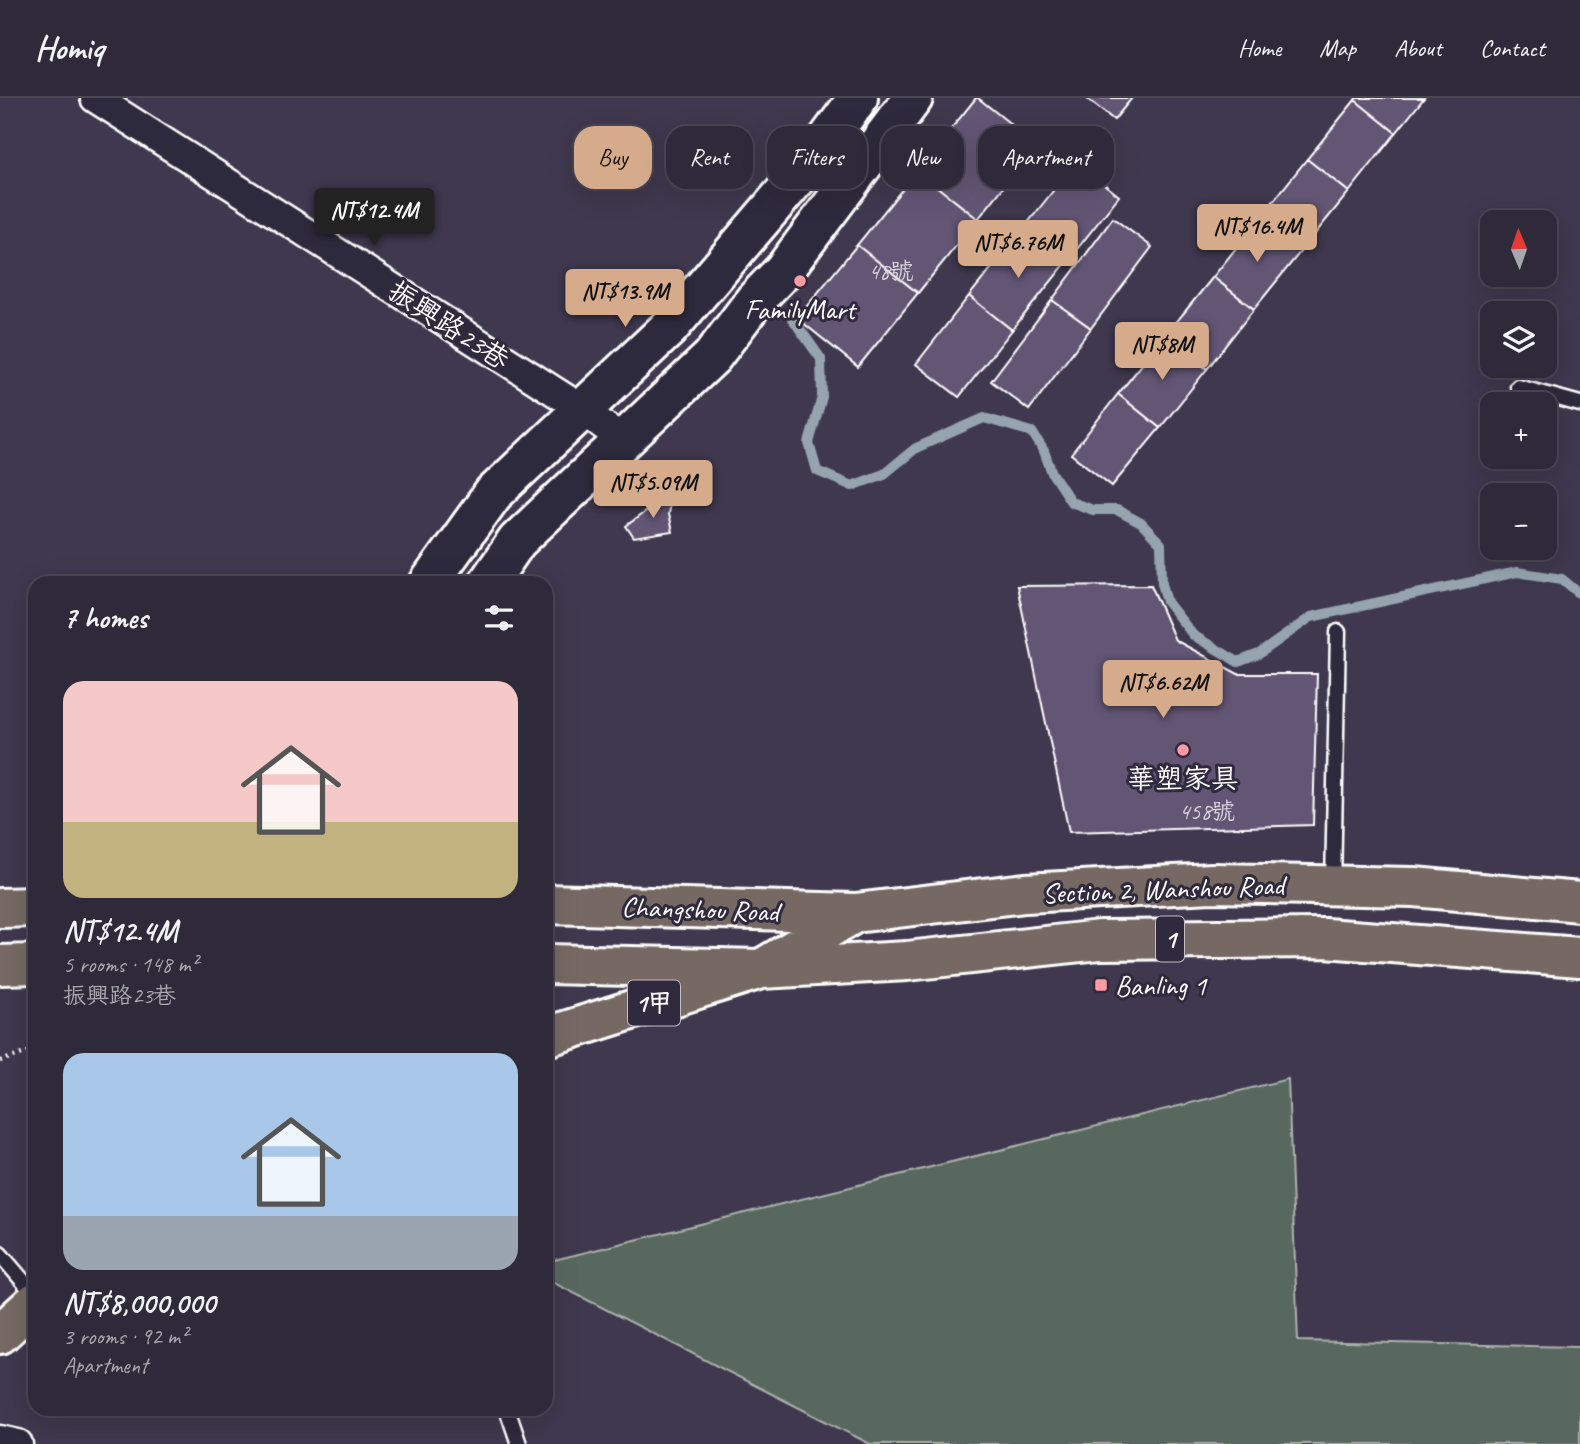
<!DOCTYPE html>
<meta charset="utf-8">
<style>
:root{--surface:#2f2a3a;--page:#373242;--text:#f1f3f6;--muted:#a7a7af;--line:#4a4654;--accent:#d6ab8b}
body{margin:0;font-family:Caveat,"LXGW WenKai TC",sans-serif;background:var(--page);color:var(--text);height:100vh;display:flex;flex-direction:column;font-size:26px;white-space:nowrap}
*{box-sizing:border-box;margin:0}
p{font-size:23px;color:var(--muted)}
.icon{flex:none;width:38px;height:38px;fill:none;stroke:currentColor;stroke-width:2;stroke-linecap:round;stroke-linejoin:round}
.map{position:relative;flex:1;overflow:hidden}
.details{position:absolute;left:28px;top:478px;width:525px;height:840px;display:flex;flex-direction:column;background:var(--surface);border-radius:21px;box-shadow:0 7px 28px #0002,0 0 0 2px var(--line)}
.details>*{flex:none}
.banner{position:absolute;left:574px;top:28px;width:665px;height:63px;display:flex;gap:14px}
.needle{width:46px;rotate:358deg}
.fabs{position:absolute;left:1480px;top:112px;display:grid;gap:14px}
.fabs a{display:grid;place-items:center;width:77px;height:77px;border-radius:14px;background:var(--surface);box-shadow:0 7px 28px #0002,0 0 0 2px var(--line);font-size:35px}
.price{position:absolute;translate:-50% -60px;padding:0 16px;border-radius:7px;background:var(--accent);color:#111;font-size:23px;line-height:46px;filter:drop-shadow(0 2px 4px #0008)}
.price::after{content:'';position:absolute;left:50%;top:42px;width:21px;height:16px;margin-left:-10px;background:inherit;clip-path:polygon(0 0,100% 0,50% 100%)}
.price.selected{background:#222;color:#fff}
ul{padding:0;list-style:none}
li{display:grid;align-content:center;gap:14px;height:371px;padding:0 35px}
li span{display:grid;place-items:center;height:217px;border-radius:21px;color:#555}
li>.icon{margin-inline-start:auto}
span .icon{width:126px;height:126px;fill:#fffc;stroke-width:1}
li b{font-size:30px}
h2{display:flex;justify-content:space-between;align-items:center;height:84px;padding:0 35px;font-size:30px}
.tag{padding:0 24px;border-radius:21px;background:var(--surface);box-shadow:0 7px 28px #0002,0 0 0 2px var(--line);font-size:24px;line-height:63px}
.tag.selected{background:var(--accent);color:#111}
header{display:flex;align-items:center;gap:42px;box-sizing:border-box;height:98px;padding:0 35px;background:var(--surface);border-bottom:2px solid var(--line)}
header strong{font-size:33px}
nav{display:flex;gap:38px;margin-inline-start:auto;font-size:24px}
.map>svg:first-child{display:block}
.green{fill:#58675e;stroke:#acb3ae;stroke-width:2}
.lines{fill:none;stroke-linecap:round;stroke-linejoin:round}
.stream{stroke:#95a4ae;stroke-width:10}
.building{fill:#635774;stroke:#fff;stroke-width:2}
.lane-casing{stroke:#fff;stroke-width:19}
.street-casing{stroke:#fff;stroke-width:33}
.secondary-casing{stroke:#fff;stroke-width:44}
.primary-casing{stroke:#fff;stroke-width:44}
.path{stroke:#fff;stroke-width:4.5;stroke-dasharray:2 5;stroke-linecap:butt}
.lane{stroke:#2f2a3d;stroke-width:14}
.street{stroke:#2f2a3d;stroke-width:28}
.secondary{stroke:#2f2a3d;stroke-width:38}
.primary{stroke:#766964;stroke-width:38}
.poi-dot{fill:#ff9aa2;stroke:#2f2a3d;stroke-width:2.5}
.labels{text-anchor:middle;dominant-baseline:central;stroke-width:6;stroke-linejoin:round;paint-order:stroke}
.number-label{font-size:24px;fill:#d8d5dc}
.shield{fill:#2f2a3d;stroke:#c1bfc5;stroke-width:2}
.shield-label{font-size:26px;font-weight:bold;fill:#fff}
.poi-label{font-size:28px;fill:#fff;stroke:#2f2a3d}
.street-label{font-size:28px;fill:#fff;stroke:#2f2a3d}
</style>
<header>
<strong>Homiq</strong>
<nav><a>Home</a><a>Map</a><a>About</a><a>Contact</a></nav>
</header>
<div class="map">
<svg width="1580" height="1346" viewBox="0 0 1580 1346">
<rect width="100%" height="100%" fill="#3f384e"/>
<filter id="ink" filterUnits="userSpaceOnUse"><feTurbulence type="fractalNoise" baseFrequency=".0143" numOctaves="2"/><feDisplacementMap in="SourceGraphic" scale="14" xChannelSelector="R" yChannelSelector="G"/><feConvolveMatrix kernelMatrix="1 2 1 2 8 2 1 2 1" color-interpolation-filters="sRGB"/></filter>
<g filter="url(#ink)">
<path class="green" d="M1288,981L1298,1243L1580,1249V1346H870L546,1181V1164Z"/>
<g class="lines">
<path class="stream" d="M792,220L821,261L822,299L809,345L817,373L852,388L884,376L916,350L984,320L1032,334L1044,353L1052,375L1071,404L1093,412H1117L1141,425L1161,446L1162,485L1167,504L1193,537L1238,564L1259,556L1311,519L1517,474L1562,481L1580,496"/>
</g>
<path class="building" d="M976,0H978L1037,47L978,121L917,73Z
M1086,0H1132L1114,22Z
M1356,0H1424L1396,35L1355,2Z
M1355,2L1396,35L1349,94L1307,61Z
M1307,61L1349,94L1301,153L1260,120Z
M1076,64L1119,98L1066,165L1023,131Z
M917,73L978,121L918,195L857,147Z
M1113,120L1152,149L1091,230L1052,202Z
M1260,120L1301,153L1254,211L1213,179Z
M1023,131L1066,165L1012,232L969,198Z
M857,147L918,195L858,269L797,220Z
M1213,179L1254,211L1207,271L1165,238Z
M969,198L1012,232L959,299L916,266Z
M1052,202L1091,230L1029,312L991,283Z
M1165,238L1207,271L1160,330L1118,296Z
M1118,296L1160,330L1112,388L1071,356Z
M672,394L668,416L672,434L634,440L626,428Z
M1151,487L1175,542L1238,576H1317L1313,727L1069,734L1017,488Z"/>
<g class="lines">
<defs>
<path id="lane" d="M1518,289L1580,306
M1333,788L1338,534
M0,1156L35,1197
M507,1311L519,1346"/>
<path id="street" d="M95,0L582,311L624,343
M0,1342L18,1346"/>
<path id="secondary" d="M429,485L493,396L669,230L814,60L858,0
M488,485L517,443L712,259L755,202L783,173L913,0"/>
<path id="primary" d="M546,806L855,815
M0,810L35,809
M546,866L761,871L907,863L1100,842L1325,840L1580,859
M0,867L35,866
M546,939L761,871L855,815L1025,795L1212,785L1414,789L1580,804
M0,1236L35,1204"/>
</defs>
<use href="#lane" class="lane-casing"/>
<use href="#street" class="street-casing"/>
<use href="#secondary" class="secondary-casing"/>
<use href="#primary" class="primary-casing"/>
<path class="path" d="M0,963L35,952"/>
<use href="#lane" class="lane"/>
<use href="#street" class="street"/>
<use href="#secondary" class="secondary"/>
<use href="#primary" class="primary"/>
</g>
</g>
<g class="poi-dot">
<circle cx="800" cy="183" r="7"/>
<circle cx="1183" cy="652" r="7"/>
<rect x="1094" y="880" width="14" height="14" rx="3.5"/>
</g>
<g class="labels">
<g class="number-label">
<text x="891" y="173">48號</text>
<text x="1207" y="713">458號</text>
</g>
<g class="shield">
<rect x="1156" y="818.5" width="28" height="45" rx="5"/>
<rect x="628" y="882.5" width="52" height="45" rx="5"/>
</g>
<g class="shield-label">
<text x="1170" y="841">1</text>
<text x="654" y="905">1甲</text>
</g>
<g class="poi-label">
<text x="800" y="211">FamilyMart</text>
<text x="1183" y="680">華塑家具</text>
<text x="1115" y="887" text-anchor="start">Banling 1</text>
</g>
<g class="street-label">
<text transform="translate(449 227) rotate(33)">振興路23巷</text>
<text transform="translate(1163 791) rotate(-2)">Section 2, Wanshou Road</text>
<text transform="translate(700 811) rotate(2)">Changshou Road</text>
</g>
</g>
</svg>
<div class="fabs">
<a><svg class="needle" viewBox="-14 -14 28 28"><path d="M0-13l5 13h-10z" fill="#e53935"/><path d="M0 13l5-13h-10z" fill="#a7a7af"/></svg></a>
<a><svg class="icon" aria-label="layers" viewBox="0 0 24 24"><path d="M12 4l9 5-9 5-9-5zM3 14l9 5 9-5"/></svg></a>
<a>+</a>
<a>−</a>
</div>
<b class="price selected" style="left:374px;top:150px">NT$12.4M</b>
<b class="price" style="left:1257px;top:166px">NT$16.4M</b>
<b class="price" style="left:1018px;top:182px">NT$6.76M</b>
<b class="price" style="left:625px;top:231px">NT$13.9M</b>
<b class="price" style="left:1162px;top:284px">NT$8M</b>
<b class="price" style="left:653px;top:422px">NT$5.09M</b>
<b class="price" style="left:1163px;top:622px">NT$6.62M</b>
<div class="banner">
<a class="tag selected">Buy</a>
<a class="tag">Rent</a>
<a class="tag">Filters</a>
<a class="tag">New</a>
<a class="tag">Apartment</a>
</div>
<section class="details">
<h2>7 homes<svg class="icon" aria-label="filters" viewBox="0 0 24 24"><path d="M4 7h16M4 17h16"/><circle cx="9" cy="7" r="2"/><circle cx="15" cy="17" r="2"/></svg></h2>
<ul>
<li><span style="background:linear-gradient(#f6c9c9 65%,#c2b280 0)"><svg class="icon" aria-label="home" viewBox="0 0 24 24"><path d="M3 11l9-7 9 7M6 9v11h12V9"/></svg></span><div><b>NT$12.4M</b><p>5 rooms · 148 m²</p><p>振興路23巷</p></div></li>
<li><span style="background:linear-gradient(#a9c7e8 75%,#9aa5b1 0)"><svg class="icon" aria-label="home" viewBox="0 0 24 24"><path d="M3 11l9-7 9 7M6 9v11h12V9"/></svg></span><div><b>NT$8,000,000</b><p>3 rooms · 92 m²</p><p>Apartment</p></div></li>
</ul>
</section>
</div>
